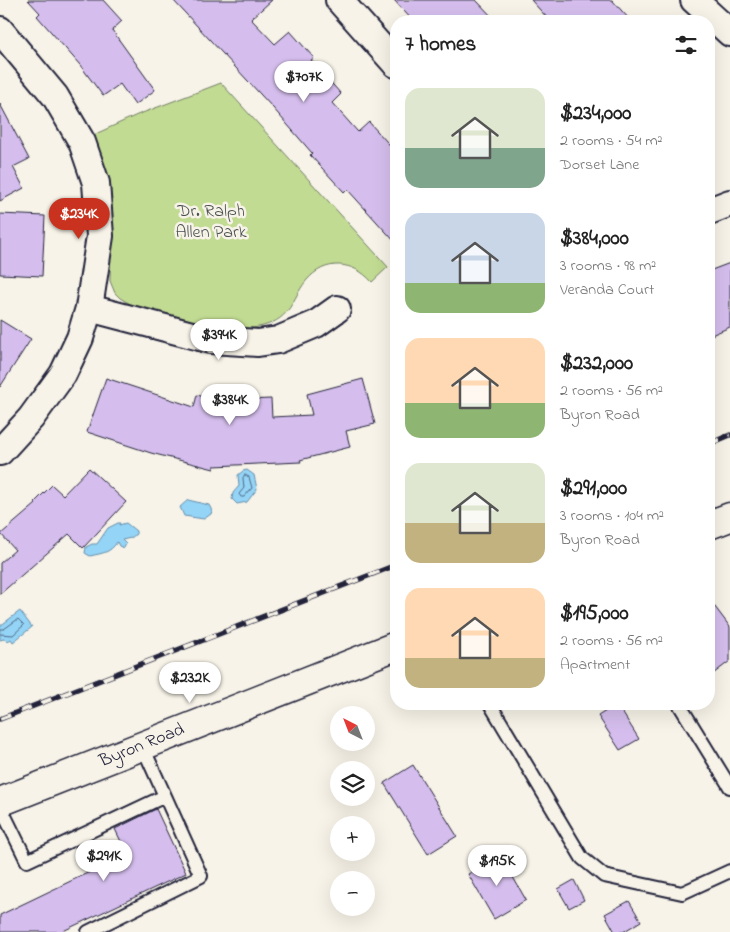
<!DOCTYPE html>
<meta charset="utf-8">
<style>
:root{--surface:#fff;--page:#f6f6f6;--text:#222;--muted:#767676;--accent:#c8321e}
body{margin:0;font-family:"Indie Flower",sans-serif;background:var(--page);color:var(--text);height:100vh;display:flex;flex-direction:column;font-size:19px;white-space:nowrap}
*{box-sizing:border-box;margin:0}
p{font-size:16px;color:var(--muted)}
.icon{flex:none;width:28px;height:28px;fill:none;stroke:currentColor;stroke-width:2;stroke-linecap:round;stroke-linejoin:round}
.map{position:relative;flex:1;overflow:hidden}
.sheet{position:absolute;left:390px;top:15px;width:325px;height:695px;display:flex;flex-direction:column;background:var(--surface);border-radius:20px;box-shadow:0 5px 20px #0002}
.sheet>*{flex:none}
.needle{width:32px;rotate:318deg}
.buttons{position:absolute;left:330px;top:706px;display:grid;gap:10px}
.buttons a{display:grid;place-items:center;width:45px;height:45px;border-radius:50%;background:var(--surface);box-shadow:0 5px 20px #0002;font-size:25px}
.price{position:absolute;translate:-50% -42px;padding:0 11px;border-radius:18px;background:#fff;color:#222;font-size:16px;line-height:32px;filter:drop-shadow(0 1px 2px #0008)}
.price::after{content:'';position:absolute;left:50%;top:30px;width:15px;height:11px;margin-left:-8px;background:inherit;clip-path:polygon(0 0,100% 0,50% 100%)}
.price.active{background:var(--accent);color:#fff}
ul{padding:0;list-style:none}
li{display:flex;align-items:center;gap:15px;height:125px;padding:0 15px}
li span{display:grid;place-items:center;flex:none;width:140px;height:100px;border-radius:15px;color:#555}
li>.icon{margin-inline-start:auto}
span .icon{width:60px;height:60px;fill:#fffc;stroke-width:1}
li b{font-size:21px}
h2{display:flex;justify-content:space-between;align-items:center;height:60px;padding:0 15px;font-size:21px}
.map>svg:first-child{display:block}
.green{fill:#c1db92;stroke:#727e66}
.water{fill:#94d4f6;stroke:#668dab}
.lines{fill:none;stroke-linecap:round;stroke-linejoin:round}
.shore{stroke:#506986;stroke-width:1}
.building{fill:#d5beed;stroke:#22223b}
.service-casing{stroke:#22223b;stroke-width:16}
.minor-casing{stroke:#22223b;stroke-width:30}
.secondary-casing{stroke:#22223b;stroke-width:31}
.service{stroke:#f7f3e8;stroke-width:12}
.minor{stroke:#f7f3e8;stroke-width:26}
.secondary{stroke:#f7f3e8;stroke-width:28}
.rail-casing{stroke:#22223b;stroke-width:5.5}
.rail{stroke:#f7f3e8;stroke-width:4;stroke-dasharray:11;stroke-linecap:butt}
.labels{text-anchor:middle;dominant-baseline:central;stroke-width:5;stroke-linejoin:round;paint-order:stroke}
.park-label{font-size:18px;fill:#4a5051;stroke:#f7f3e8}
.street-label{font-size:18px;fill:#22223b;stroke:#f7f3e8}
</style>
<div class="map">
<svg width="730" height="932" viewBox="0 0 730 932">
<rect width="100%" height="100%" fill="#f7f3e8"/>
<filter id="ink" filterUnits="userSpaceOnUse"><feTurbulence type="fractalNoise" baseFrequency=".02" numOctaves="2"/><feDisplacementMap in="SourceGraphic" scale="10" xChannelSelector="R" yChannelSelector="G"/><feConvolveMatrix kernelMatrix="1 2 1 2 8 2 1 2 1" color-interpolation-filters="sRGB"/></filter>
<g filter="url(#ink)">
<path class="green" d="M221,83L388,267L372,282C354,261 325,258 306,281C291,300 292,318 263,326C227,336 167,315 132,305L120,298L115,293L110,281L111,233L89,137L137,115Z"/>
<path class="water" d="M247,470L254,475L257,489L247,502L237,504L232,499L233,493L239,486L238,475L243,471Z
M188,500L209,505L212,511L211,514L204,519L184,516L180,507Z
M118,523H120L119,525L126,523L136,531V534L131,538L122,540L126,544L124,548L119,546L117,542C110,553 103,553 90,556L85,553L86,547L92,544H97L108,528Z
M20,611L32,627L13,642L11,639L8,641L4,639L0,640V626Z"/>
<g class="lines">
<path class="shore" d="M245,475L249,477L252,488L244,497H241L239,494L244,488L243,478Z
M0,629H4L18,619L24,625L13,635L0,634"/>
</g>
<path class="building" d="M28,0H103L122,21L112,30L155,90L135,105L120,84L103,96L80,65L37,16L40,13Z
M173,0H272L251,19L275,44L290,31L314,58L311,60L341,94L332,103L358,132L369,122L396,152V243L347,189L344,192L310,155L312,153L273,108Z
M394,0H476L496,21H413Z
M531,0H612L631,21H550Z
M0,104L29,159L13,167L24,188L0,201Z
M0,214L45,216L42,276L0,274Z
M730,263V327L709,336V271Z
M0,320L31,339L0,387Z
M106,378L194,407L197,395L221,401L271,399L272,417L312,415L307,394L363,379L375,424L346,431L350,447L300,460L301,462L214,466V469L151,453L87,432Z
M89,468L126,502L83,548L69,534L0,594V563L15,550L1,534L36,504L35,502L52,485L63,495Z
M709,599L730,627V661L709,677Z
M617,704L639,739L620,750L598,716Z
M413,765L457,836L428,854L384,783Z
M156,809L186,873L61,932H0V915L127,854L115,829Z
M501,856L526,900L494,919L468,874Z
M574,880L584,900L569,908L558,889Z
M629,901L641,921L623,932H615L605,914Z"/>
<g class="lines">
<defs>
<path id="service" d="M490,704L582,858L604,876L682,893L730,871
M679,704L730,787
M0,806L27,861L165,796
M88,932L201,876L142,745"/>
<path id="minor" d="M339,0L396,64
M694,0L730,33
M0,30L55,96L82,142L96,183L100,236L89,308L80,338L63,374L31,418L0,452
M709,211L730,203
M89,308L211,340L258,343L278,340L316,324L337,309"/>
<path id="secondary" d="M709,525L730,517
M0,802L396,646"/>
</defs>
<use href="#service" class="service-casing"/>
<use href="#minor" class="minor-casing"/>
<use href="#secondary" class="secondary-casing"/>
<use href="#service" class="service"/>
<use href="#minor" class="minor"/>
<use href="#secondary" class="secondary"/>
<defs>
<path id="rail" d="M709,444L730,435
M0,719L396,565"/>
</defs>
<use href="#rail" class="rail-casing"/>
<use href="#rail" class="rail"/>
</g>
</g>
<g class="labels">
<g class="park-label">
<text x="211" y="212">Dr. Ralph<tspan x="211" dy="21">Allen Park</tspan></text>
</g>
<g class="street-label">
<text transform="translate(142 746) rotate(-22)">Byron Road</text>
</g>
</g>
</svg>
<div class="buttons">
<a><svg class="needle" viewBox="-14 -14 28 28"><path d="M0-13l5 13h-10z" fill="#e53935"/><path d="M0 13l5-13h-10z" fill="#767676"/></svg></a>
<a><svg class="icon" aria-label="layers" viewBox="0 0 24 24"><path d="M12 4l9 5-9 5-9-5zM3 14l9 5 9-5"/></svg></a>
<a>+</a>
<a>−</a>
</div>
<b class="price" style="left:304px;top:103px">$707K</b>
<b class="price active" style="left:79px;top:240px">$234K</b>
<b class="price" style="left:219px;top:361px">$394K</b>
<b class="price" style="left:230px;top:426px">$384K</b>
<b class="price" style="left:190px;top:704px">$232K</b>
<b class="price" style="left:104px;top:882px">$291K</b>
<b class="price" style="left:497px;top:887px">$195K</b>
<section class="sheet">
<h2>7 homes<svg class="icon" aria-label="filters" viewBox="0 0 24 24"><path d="M4 7h16M4 17h16"/><circle cx="9" cy="7" r="2"/><circle cx="15" cy="17" r="2"/></svg></h2>
<ul>
<li><span style="background:linear-gradient(#dfe7d0 60%,#7fa58c 0)"><svg class="icon" aria-label="home" viewBox="0 0 24 24"><path d="M3 11l9-7 9 7M6 9v11h12V9"/></svg></span><div><b>$234,000</b><p>2 rooms · 54 m²</p><p>Dorset Lane</p></div></li>
<li><span style="background:linear-gradient(#c9d6e8 70%,#8fb573 0)"><svg class="icon" aria-label="home" viewBox="0 0 24 24"><path d="M3 11l9-7 9 7M6 9v11h12V9"/></svg></span><div><b>$384,000</b><p>3 rooms · 98 m²</p><p>Veranda Court</p></div></li>
<li><span style="background:linear-gradient(#ffd9b3 65%,#8fb573 0)"><svg class="icon" aria-label="home" viewBox="0 0 24 24"><path d="M3 11l9-7 9 7M6 9v11h12V9"/></svg></span><div><b>$232,000</b><p>2 rooms · 56 m²</p><p>Byron Road</p></div></li>
<li><span style="background:linear-gradient(#dfe7d0 60%,#c2b280 0)"><svg class="icon" aria-label="home" viewBox="0 0 24 24"><path d="M3 11l9-7 9 7M6 9v11h12V9"/></svg></span><div><b>$291,000</b><p>3 rooms · 104 m²</p><p>Byron Road</p></div></li>
<li><span style="background:linear-gradient(#ffd9b3 70%,#c2b280 0)"><svg class="icon" aria-label="home" viewBox="0 0 24 24"><path d="M3 11l9-7 9 7M6 9v11h12V9"/></svg></span><div><b>$195,000</b><p>2 rooms · 56 m²</p><p>Apartment</p></div></li>
</ul>
</section>
</div>
